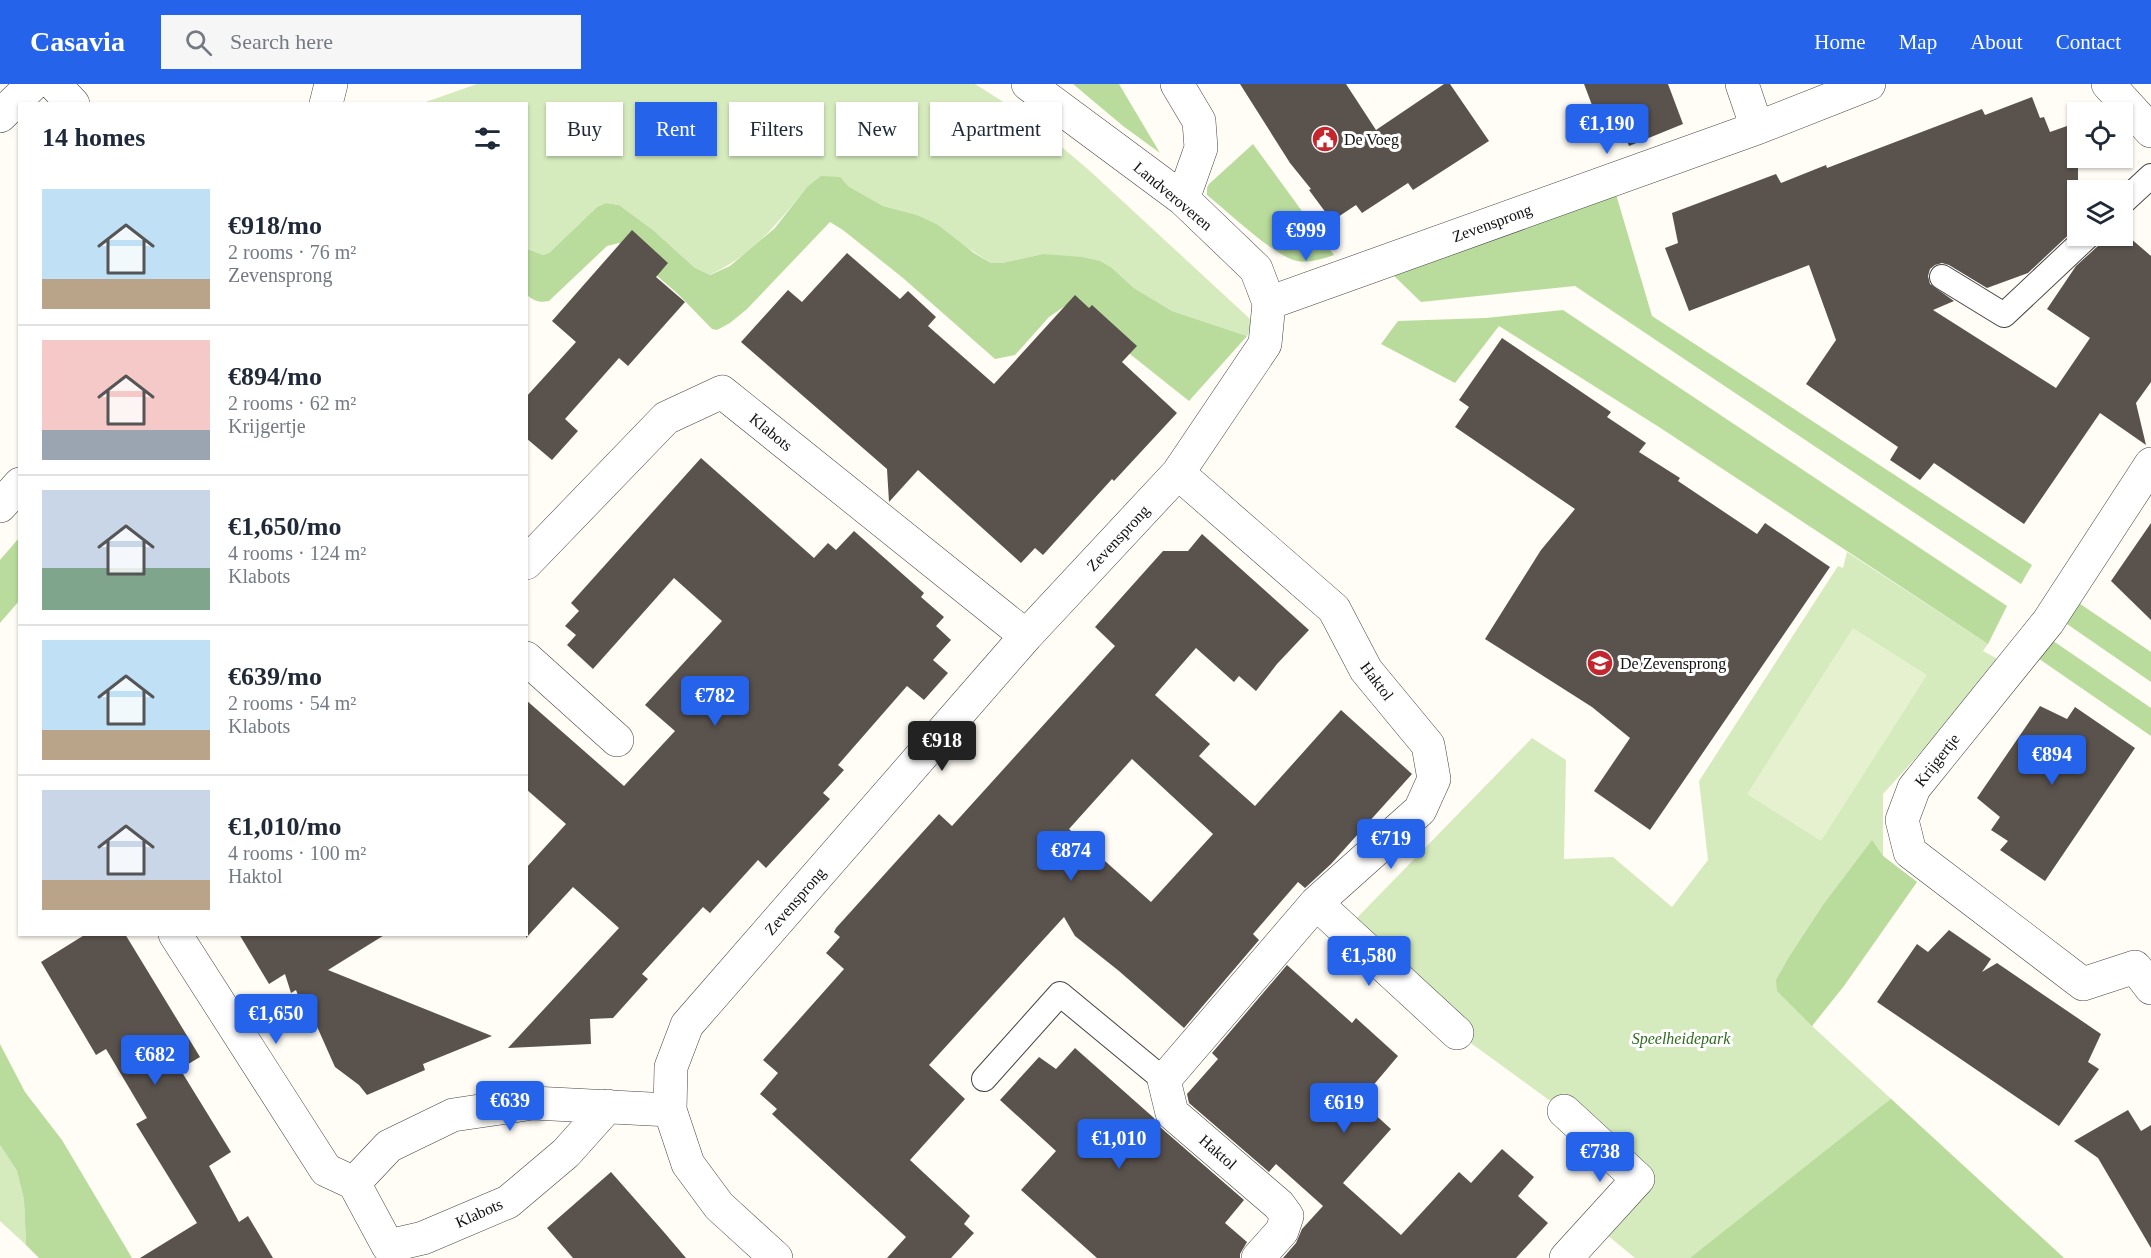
<!DOCTYPE html>
<meta charset="utf-8">
<style>
:root{--surface:#fff;--page:#f6f6f7;--text:#1f2937;--muted:#747a83;--line:#e0e1e3;--accent:#2563eb}
body{margin:0;font-family:"Times New Roman",serif;background:var(--page);color:var(--text);height:100vh;display:flex;flex-direction:column;font-size:22px;white-space:nowrap}
*{box-sizing:border-box;margin:0}
p{font-size:20px;color:var(--muted)}
.icon{flex:none;width:33px;height:33px;fill:none;stroke:currentColor;stroke-width:2;stroke-linecap:round;stroke-linejoin:round}
.map{position:relative;flex:1;overflow:hidden}
.details{position:absolute;left:18px;top:18px;width:510px;height:834px;display:flex;flex-direction:column;background:var(--surface);border-radius:0px;box-shadow:0 2px 4px #0004}
.details>*{flex:none}
.banner{position:absolute;left:546px;top:18px;width:570px;height:54px;display:flex;gap:12px}
.buttons{position:absolute;left:2067px;top:18px;display:grid;gap:12px}
.buttons a{display:grid;place-items:center;width:66px;height:66px;border-radius:0px;background:var(--surface);box-shadow:0 2px 4px #0004;font-size:30px}
.price{position:absolute;translate:-50% -51px;padding:0 14px;border-radius:6px;background:var(--accent);color:#fff;font-size:20px;line-height:39px;filter:drop-shadow(0 2px 3px #0008)}
.price::after{content:'';position:absolute;left:50%;top:36px;width:18px;height:14px;margin-left:-9px;background:inherit;clip-path:polygon(0 0,100% 0,50% 100%)}
.price.on{background:#222;color:#fff}
ul{padding:0;list-style:none}
li{display:flex;align-items:center;gap:18px;height:150px;padding:0 24px}
li+li{border-top:2px solid var(--line)}
li span{display:grid;place-items:center;flex:none;width:168px;height:120px;border-radius:0px;color:#555}
li>.icon{margin-inline-start:auto}
span .icon{width:72px;height:72px;fill:#fffc;stroke-width:1}
li b{font-size:26px}
h2{display:flex;justify-content:space-between;align-items:center;height:72px;padding:0 24px;font-size:26px}
.chip{padding:0 21px;border-radius:0px;background:var(--surface);box-shadow:0 2px 4px #0004;font-size:21px;line-height:54px}
.chip.on{background:var(--accent);color:#fff}
header{display:flex;align-items:center;gap:36px;box-sizing:border-box;height:84px;padding:0 30px;background:var(--accent);color:#fff}
header strong{font-size:28px}
nav{display:flex;gap:33px;margin-inline-start:auto;font-size:21px}
.search{width:420px;height:54px;background:var(--page);display:flex;align-items:center;gap:15px;box-sizing:border-box;padding:0 21px;border-radius:0px;color:var(--muted);font-size:22px}
.map>svg:first-child{display:block}
.green{fill:#d5ebbd}
.forest{fill:#b9dc9c}
.pitch{fill:#e6f2cf}
.building{fill:#5a524d;fill-rule:evenodd}
.lines{fill:none;stroke-linecap:round;stroke-linejoin:round}
.service-casing{stroke:#444;stroke-width:26}
.minor-casing{stroke:#444;stroke-width:34}
.tertiary-casing{stroke:#444;stroke-width:34}
.service{stroke:#fff;stroke-width:24}
.minor{stroke:#fff;stroke-width:33}
.tertiary{stroke:#fff;stroke-width:33}
.labels{text-anchor:middle;dominant-baseline:central;stroke-width:6;stroke-linejoin:round;paint-order:stroke}
.poi-label{font-size:16px;fill:#111;stroke:#fff;text-anchor:start}
.street-label{font-size:16px;fill:#111;stroke:#fff}
.park-label{font-size:16px;font-style:italic;fill:#2f6b1f;stroke:#fff}
</style>
<header>
<strong>Casavia</strong>
<div class="search"><svg class="icon" aria-label="search" viewBox="0 0 24 24"><circle cx="10" cy="10" r="6"/><path d="M15 15l6 6"/></svg>Search here</div>
<nav><a>Home</a><a>Map</a><a>About</a><a>Contact</a></nav>
</header>
<div class="map">
<svg width="2151" height="1174" viewBox="0 0 2151 1174">
<rect width="100%" height="100%" fill="#fffdf5"/>
<path class="green" d="M477,0H975L1024,31L1090,87L1249,234L1254,241L1247,252L1172,227L1134,204L1112,184L1043,170L1002,179H991L917,131L883,122L848,102L807,103C778,139 752,172 709,191L695,184L653,146L619,121L606,119L597,123L549,169L543,171L527,164L526,20H420Z
M1847,468L1988,560L1983,567L2003,578L1883,710V772L1917,798L1812,942L2064,1174H1635L1601,1146L1643,1095L1564,1027L1457,949L1350,841L1532,654L1566,676L1564,775L1613,773L1672,823L1708,776L1699,697L1838,482L1843,484Z
M0,1061L17,1087L24,1116L26,1161L0,1137Z"/>
<path class="forest" d="M1073,0H1119L1160,69L1123,42Z
M1253,60L1334,171C1322,175 1310,179 1297,177C1275,173 1226,126 1207,111V104L1209,100Z
M821,92L840,93L848,102L883,122L917,131L938,141L974,169L991,179H1002L1043,170L1082,173L1100,177L1112,184L1134,204L1172,227L1247,252L1189,317L1086,235L1065,222L1049,233L1015,271L995,275L903,194L843,146L830,138L747,225L730,239L717,246L712,245L678,210L619,159L607,162L549,217C539,219 534,217 527,211L526,164L543,171L549,169L597,123L606,119L619,121L653,146L695,184L710,191L730,182L775,144L807,103Z
M1613,100L1652,232L2032,481L2021,500L1575,202L1421,218L1389,187Z
M1563,226L2007,522L1988,560L1659,343L1499,242L1455,299L1381,260L1398,237L1486,234Z
M19,454V517L0,539V476Z
M2067,511L2151,568V598L2054,531Z
M2046,552L2151,624V652L2032,570Z
M1872,756L1883,772L1917,798L1844,902L1812,942L1777,907L1776,896L1789,873L1823,821Z
M0,960L25,1008L62,1056L132,1174H39L26,1161L24,1116L17,1087L0,1061Z
M1891,1015L2064,1174H1690L1873,1029Z"/>
<path class="pitch" d="M1853,544L1927,591L1821,757L1747,710Z"/>
<path class="building" d="M1240,0H1346L1376,46L1444,0H1450L1489,57L1413,106L1408,99L1362,129L1356,121L1332,137L1309,106L1311,105L1290,79Z
M1584,0H1668L1683,40L1629,62L1622,44L1603,50Z
M2032,13L2040,34L2044,33L2050,48L2067,42L2078,69V142L2028,189L1987,204L1949,181L1942,179L1935,181L1930,185L1928,192L1930,200L1954,217L1933,226L2056,304L2090,254L2047,225L2076,182L2098,162L2102,152H2122V147L2151,172V298L2136,319L2146,361L2100,329L2024,440L1934,379L1920,396L1890,376L1898,363L1806,300L1836,256L1809,181L1689,227L1665,164L1678,159L1672,129L1776,90L1781,99L1826,81L1827,84L1982,25L1985,31Z
M632,146L668,179L656,193L685,218L628,282L619,274L565,335L578,347L552,376L526,354V313L576,258L552,237Z
M847,169L900,215L908,207L936,233L928,242L994,300L1075,211L1089,224L1092,221L1137,262L1122,278L1177,329L1114,397L1112,395L1043,471L1035,464L1021,479L918,386L889,418L887,385L741,258L788,206L802,218Z
M1502,254L1611,328L1607,333L1646,359L1639,368L1680,394L1678,397L1757,450L1765,439L1830,483L1650,746L1594,707L1630,654L1592,623L1485,555L1541,466L1575,425L1455,343L1469,323L1459,316Z
M701,374L814,474L828,459L836,466L854,447L924,509L921,513L944,533L936,542L951,556L933,576L948,589L924,616L907,602L838,681L844,686L823,709L830,715L766,784L758,776L710,829L703,823L642,890L648,895L613,934L590,935L591,960L508,964L619,844L573,803L526,854V784L566,740L526,705V616L624,702L675,647L645,621L722,537L674,494L593,585L567,561L576,551L565,542L579,527L571,519Z
M2151,439V536L2111,497Z
M1202,450L1309,546L1277,580L1256,607L1239,592L1234,598L1196,564L1155,611L1210,660L1199,672L1255,722L1341,626L1412,690L1331,780L1305,804L1298,798L1253,850L1259,856L1184,944L1119,887L1075,852L1064,833L929,981L965,1015L910,1076L970,1132L964,1140L974,1149L951,1174H887L906,1153L772,1030L777,1025L760,1010L778,989L763,976L844,885L826,869L840,853L834,848L836,844L939,730L952,742L1115,562L1095,543L1163,467H1188ZM1132,675L1213,750L1151,818L1069,745Z
M2040,622L2067,635L2075,623L2135,664L2045,797L2000,766L2008,757L1991,746L2000,733L1977,714Z
M1949,846L1991,875L1982,888L1997,879L2101,950L2088,978L2099,985L2059,1042L1877,918L1917,860L1928,868Z
M86,850H125L200,973L180,985L231,1068L209,1082L239,1138L248,1132L273,1174H140L197,1139L136,1040L147,1034L106,965L96,971L41,878Z
M239,850H386L328,886L492,952L423,980L425,986L367,1011L359,1001L335,983L307,920L302,922L296,906L291,909L285,890L269,900Z
M1287,881L1352,939L1356,934L1398,972L1360,1017L1391,1045L1343,1099L1401,1151L1459,1088L1471,1099L1502,1065L1534,1093L1518,1112L1548,1139L1516,1174H1283L1296,1159L1302,1145L1323,1122L1276,1080L1269,1088L1189,1019L1187,1010L1218,975L1212,969Z
M1075,964L1154,1034L1160,1043L1244,1116L1225,1139L1247,1158L1240,1170V1174H1097L1021,1106L1056,1067L1000,1016L1039,973L1056,985Z
M2128,1026L2141,1047L2151,1041V1164L2098,1074L2074,1057Z
M611,1088L663,1147L686,1174H573L547,1144Z"/>
<g class="lines">
<defs>
<path id="service" d="M2122,119L2151,92
M1942,193L2004,231L2088,152
M984,995L1060,910L1164,996"/>
<path id="minor" d="M54,0L73,20
M1177,0L1199,37L1201,64L1183,115
M1742,0L1757,44
M2108,0L2151,47
M0,32L33,0
M1269,219L1757,44L1869,0
M2151,380L2048,538L1914,704L1902,736L1910,768L2083,900L2135,883L2151,904
M1178,389L1334,525L1366,586L1428,661L1434,695L1420,726L1316,819L1164,996L1172,1029L1279,1121L1287,1132L1282,1147L1258,1174
M526,479L666,334L722,308L1026,552
M526,574L617,656
M1316,819L1457,949
M175,850L326,1086L354,1099L388,1162L423,1154L508,1118L566,1069L608,1022
M1564,1027L1638,1095L1566,1174
M354,1099L389,1062L453,1031L533,1019L670,1026
M776,1174L719,1122L688,1080L670,1026L671,983L687,941L1026,552L1178,389L1265,260L1269,219L1256,185L1183,115L1028,0"/>
<path id="tertiary" d="M326,20L331,0
M0,422L20,400"/>
</defs>
<use href="#service" class="service-casing"/>
<use href="#minor" class="minor-casing"/>
<use href="#tertiary" class="tertiary-casing"/>
<use href="#service" class="service"/>
<use href="#minor" class="minor"/>
<use href="#tertiary" class="tertiary"/>
</g>
<defs>
<symbol id="civic-disc" viewBox="-11 -11 22 22"><circle r="9.5" fill="#c4262e" stroke="#fff"/><path d="M-.6-6.5H3V-4.5H.6V-3L4-1V1h2V6H-6V1h2V-1L-.6-3ZM-1.2 2.5V6h2.4V2.5Z" fill="#fff"/></symbol>
<symbol id="school-disc" viewBox="-11 -11 22 22"><circle r="9.5" fill="#c4262e" stroke="#fff"/><path d="M0-5L7-2L0 1L-7-2ZM-4 1L0 2.5L4 1V4Q0 6-4 4Z" fill="#fff"/></symbol>
</defs>
<g fill-rule="evenodd">
<use href="#civic-disc" x="1310" y="40" width="30" height="30"/>
<use href="#school-disc" x="1585" y="564" width="30" height="30"/>
</g>
<g class="labels">
<g class="poi-label">
<text x="1344" y="55">De Voeg</text>
<text x="1620" y="579">De Zevensprong</text>
</g>
<g class="street-label">
<text transform="translate(1173 112) rotate(40)">Landveroveren</text>
<text transform="translate(1492 139) rotate(-20)">Zevensprong</text>
<text transform="translate(771 348) rotate(39)">Klabots</text>
<text transform="translate(1118 454) rotate(-47)">Zevensprong</text>
<text transform="translate(1377 597) rotate(53)">Haktol</text>
<text transform="translate(1937 676) rotate(-52)">Krijgertje</text>
<text transform="translate(795 817) rotate(-49)">Zevensprong</text>
<text transform="translate(1218 1068) rotate(41)">Haktol</text>
<text transform="translate(479 1129) rotate(-24)">Klabots</text>
</g>
<g class="park-label">
<text x="1681" y="954">Speelheidepark</text>
</g>
</g>
</svg>
<div class="buttons">
<a><svg class="icon" aria-label="locate" viewBox="0 0 24 24"><circle cx="12" cy="12" r="6"/><path d="M12 2v4M12 18v4M2 12h4M18 12h4"/></svg></a>
<a><svg class="icon" aria-label="layers" viewBox="0 0 24 24"><path d="M12 4l9 5-9 5-9-5zM3 14l9 5 9-5"/></svg></a>
</div>
<b class="price" style="left:1607px;top:71px">€1,190</b>
<b class="price" style="left:1306px;top:178px">€999</b>
<b class="price" style="left:715px;top:643px">€782</b>
<b class="price on" style="left:942px;top:688px">€918</b>
<b class="price" style="left:2052px;top:702px">€894</b>
<b class="price" style="left:1391px;top:786px">€719</b>
<b class="price" style="left:1071px;top:798px">€874</b>
<b class="price" style="left:1369px;top:903px">€1,580</b>
<b class="price" style="left:276px;top:961px">€1,650</b>
<b class="price" style="left:155px;top:1002px">€682</b>
<b class="price" style="left:510px;top:1048px">€639</b>
<b class="price" style="left:1344px;top:1050px">€619</b>
<b class="price" style="left:1119px;top:1086px">€1,010</b>
<b class="price" style="left:1600px;top:1099px">€738</b>
<div class="banner">
<a class="chip">Buy</a>
<a class="chip on">Rent</a>
<a class="chip">Filters</a>
<a class="chip">New</a>
<a class="chip">Apartment</a>
</div>
<section class="details">
<h2>14 homes<svg class="icon" aria-label="filters" viewBox="0 0 24 24"><path d="M4 7h16M4 17h16"/><circle cx="9" cy="7" r="2"/><circle cx="15" cy="17" r="2"/></svg></h2>
<ul>
<li><span style="background:linear-gradient(#bfe0f5 75%,#b9a48a 0)"><svg class="icon" aria-label="home" viewBox="0 0 24 24"><path d="M3 11l9-7 9 7M6 9v11h12V9"/></svg></span><div><b>€918/mo</b><p>2 rooms · 76 m²</p><p>Zevensprong</p></div></li>
<li><span style="background:linear-gradient(#f6c9c9 75%,#9aa5b1 0)"><svg class="icon" aria-label="home" viewBox="0 0 24 24"><path d="M3 11l9-7 9 7M6 9v11h12V9"/></svg></span><div><b>€894/mo</b><p>2 rooms · 62 m²</p><p>Krijgertje</p></div></li>
<li><span style="background:linear-gradient(#c9d6e8 65%,#7fa58c 0)"><svg class="icon" aria-label="home" viewBox="0 0 24 24"><path d="M3 11l9-7 9 7M6 9v11h12V9"/></svg></span><div><b>€1,650/mo</b><p>4 rooms · 124 m²</p><p>Klabots</p></div></li>
<li><span style="background:linear-gradient(#bfe0f5 75%,#b9a48a 0)"><svg class="icon" aria-label="home" viewBox="0 0 24 24"><path d="M3 11l9-7 9 7M6 9v11h12V9"/></svg></span><div><b>€639/mo</b><p>2 rooms · 54 m²</p><p>Klabots</p></div></li>
<li><span style="background:linear-gradient(#c9d6e8 75%,#b9a48a 0)"><svg class="icon" aria-label="home" viewBox="0 0 24 24"><path d="M3 11l9-7 9 7M6 9v11h12V9"/></svg></span><div><b>€1,010/mo</b><p>4 rooms · 100 m²</p><p>Haktol</p></div></li>
</ul>
</section>
</div>
